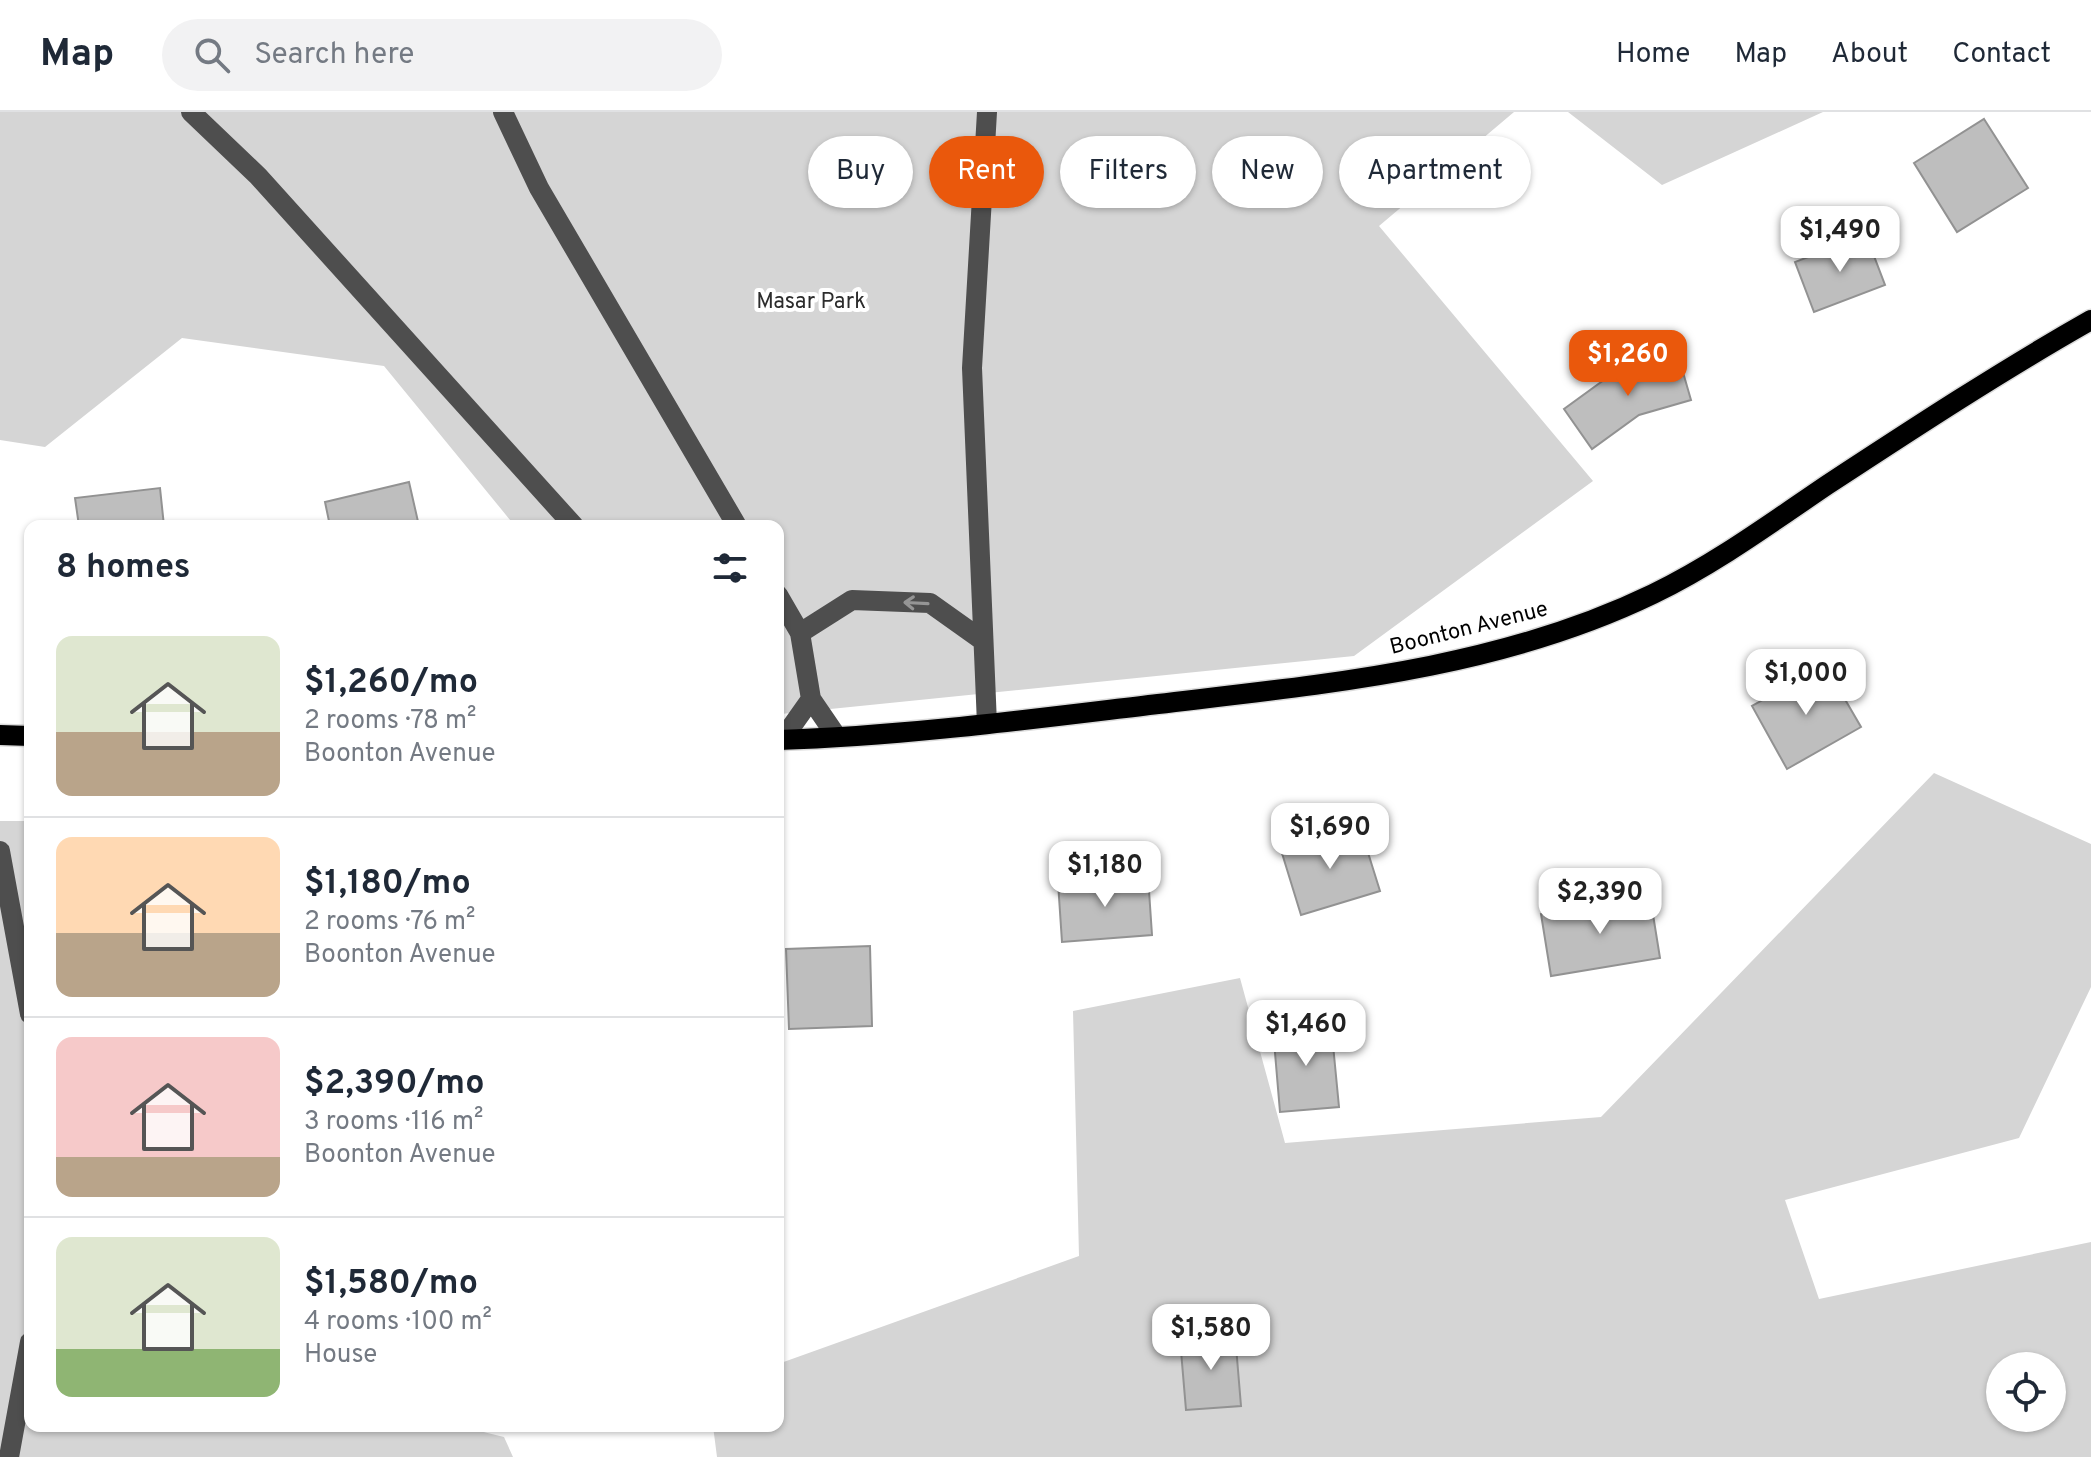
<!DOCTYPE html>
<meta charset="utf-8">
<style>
:root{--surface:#fff;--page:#f2f2f3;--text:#1f2937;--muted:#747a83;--line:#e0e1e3;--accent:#ea580c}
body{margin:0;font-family:Overpass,sans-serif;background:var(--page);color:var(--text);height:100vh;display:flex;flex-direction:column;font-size:30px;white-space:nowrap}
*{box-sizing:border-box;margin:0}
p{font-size:26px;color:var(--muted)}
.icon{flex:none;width:44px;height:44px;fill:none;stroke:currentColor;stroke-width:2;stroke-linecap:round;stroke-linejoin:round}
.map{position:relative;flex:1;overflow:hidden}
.sheet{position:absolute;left:24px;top:408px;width:760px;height:912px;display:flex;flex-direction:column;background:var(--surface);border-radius:16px;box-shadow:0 2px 6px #0004}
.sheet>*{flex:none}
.top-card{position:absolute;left:808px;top:24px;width:760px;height:72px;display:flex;gap:16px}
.fabs{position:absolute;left:1986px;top:1240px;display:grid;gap:16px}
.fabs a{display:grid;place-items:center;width:80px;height:80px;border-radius:50%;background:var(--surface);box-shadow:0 2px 6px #0004;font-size:40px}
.price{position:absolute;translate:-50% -68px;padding:0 18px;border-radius:16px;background:#fff;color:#222;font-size:26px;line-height:52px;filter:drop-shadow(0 2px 4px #0008)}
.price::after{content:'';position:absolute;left:50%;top:48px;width:24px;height:18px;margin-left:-12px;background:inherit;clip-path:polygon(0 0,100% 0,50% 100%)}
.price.selected{background:var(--accent);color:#fff}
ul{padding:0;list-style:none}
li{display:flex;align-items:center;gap:24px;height:200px;padding:0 32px}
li+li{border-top:2px solid var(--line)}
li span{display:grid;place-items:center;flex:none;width:224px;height:160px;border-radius:16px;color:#555}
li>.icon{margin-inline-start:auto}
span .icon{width:96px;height:96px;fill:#fffc;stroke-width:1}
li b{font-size:34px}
h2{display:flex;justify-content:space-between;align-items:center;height:96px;padding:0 32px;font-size:34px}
.pill{padding:0 28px;border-radius:36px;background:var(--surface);box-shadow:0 2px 6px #0004;font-size:28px;line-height:72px}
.pill.selected{background:var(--accent);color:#fff}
header{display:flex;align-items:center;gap:48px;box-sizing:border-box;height:112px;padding:0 40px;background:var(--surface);border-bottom:2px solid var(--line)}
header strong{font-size:38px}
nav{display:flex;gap:44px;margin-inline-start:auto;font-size:28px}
.search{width:560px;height:72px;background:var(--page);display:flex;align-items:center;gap:20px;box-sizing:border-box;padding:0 28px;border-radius:44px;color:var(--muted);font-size:30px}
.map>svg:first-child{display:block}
.green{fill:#d5d5d5;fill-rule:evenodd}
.building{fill:#bebebe;stroke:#929292;stroke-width:2}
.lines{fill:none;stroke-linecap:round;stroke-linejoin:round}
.major-casing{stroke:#dbdbdb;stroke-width:23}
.minor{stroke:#4e4e4e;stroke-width:20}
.major{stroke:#000;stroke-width:20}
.oneway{stroke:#959595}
.labels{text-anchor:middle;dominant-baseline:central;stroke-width:8;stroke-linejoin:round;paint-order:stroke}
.park-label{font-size:22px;fill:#2c2c2c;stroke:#fff}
.street-label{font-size:22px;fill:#000;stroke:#fff}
</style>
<header>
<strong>Map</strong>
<div class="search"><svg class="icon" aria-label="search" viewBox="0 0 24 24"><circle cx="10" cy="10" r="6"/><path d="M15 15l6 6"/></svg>Search here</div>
<nav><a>Home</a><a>Map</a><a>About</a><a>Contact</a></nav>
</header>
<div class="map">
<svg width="2091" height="1345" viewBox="0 0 2091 1345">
<rect width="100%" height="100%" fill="#fff"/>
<path class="green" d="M0,0H1514L1379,114L1593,369L1354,544L781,602L778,601V414H515L384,254L182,226L45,335L0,328Z
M1568,0H1823L1662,73Z
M1934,661L2091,732V875L2019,1026L1785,1088L1819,1187L2091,1130V1345H717L713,1314H778V1252L1079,1144L1073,899L1240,866L1285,1031L1601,1005ZM2000,1254H2052V1306H2000Z
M0,709H30V1314H459L504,1325L513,1345H0Z"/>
<path class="building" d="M1984,7L2028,76L1957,120L1914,51Z
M1866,123L1885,173L1814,200L1795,150Z
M1678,243L1691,288L1639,303L1592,337L1564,297L1615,260Z
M409,370L419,414H330L325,390Z
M160,376L164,414H79L75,386Z
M1825,553L1861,615L1787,657L1752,594Z
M1360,715L1380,779L1301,803L1281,738Z
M1148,764L1152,823L1062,830L1058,770Z
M1650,784L1660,846L1551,864L1541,802Z
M870,834L872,914L789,917L786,837Z
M1331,912L1339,995L1280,1000L1273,917Z
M1235,1222L1241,1294L1186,1298L1180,1227Z"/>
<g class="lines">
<defs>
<path id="major" d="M0,623L30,624
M778,628C905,624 1032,607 1158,592C1326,572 1498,557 1653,482C1715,452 1771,411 1827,373C1914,316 2001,259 2091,208"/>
</defs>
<use href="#major" class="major-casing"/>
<path class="minor" d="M191,0L258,64L574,414
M503,0L539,76L737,414
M778,483L800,521
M987,612L972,256L987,0
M837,625L811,587L800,521L852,488L930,491L982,528
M782,628L811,587
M0,739L30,902
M9,1345L30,1230"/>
<use href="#major" class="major"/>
</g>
<defs><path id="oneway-shaft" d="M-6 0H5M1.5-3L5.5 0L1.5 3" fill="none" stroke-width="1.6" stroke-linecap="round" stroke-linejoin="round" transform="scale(2)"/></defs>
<use class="oneway" href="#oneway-shaft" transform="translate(916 491) rotate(-177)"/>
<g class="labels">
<g class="park-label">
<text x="811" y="190">Masar Park</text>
</g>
<g class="street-label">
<text transform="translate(1469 517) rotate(-14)">Boonton Avenue</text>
</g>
</g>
</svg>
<div class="fabs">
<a><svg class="icon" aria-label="locate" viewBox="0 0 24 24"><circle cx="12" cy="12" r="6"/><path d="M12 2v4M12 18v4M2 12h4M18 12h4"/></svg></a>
</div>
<b class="price" style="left:1840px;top:162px">$1,490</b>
<b class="price selected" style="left:1628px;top:286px">$1,260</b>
<b class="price" style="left:1806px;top:605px">$1,000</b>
<b class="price" style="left:1330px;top:759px">$1,690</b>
<b class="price" style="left:1105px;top:797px">$1,180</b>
<b class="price" style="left:1600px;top:824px">$2,390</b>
<b class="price" style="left:1306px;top:956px">$1,460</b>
<b class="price" style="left:1211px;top:1260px">$1,580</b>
<div class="top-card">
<a class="pill">Buy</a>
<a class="pill selected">Rent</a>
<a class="pill">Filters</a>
<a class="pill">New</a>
<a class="pill">Apartment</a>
</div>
<section class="sheet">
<h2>8 homes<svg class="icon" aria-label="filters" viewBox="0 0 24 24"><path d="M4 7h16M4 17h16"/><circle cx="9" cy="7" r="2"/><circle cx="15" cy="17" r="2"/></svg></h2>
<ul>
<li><span style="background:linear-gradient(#dfe7d0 60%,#b9a48a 0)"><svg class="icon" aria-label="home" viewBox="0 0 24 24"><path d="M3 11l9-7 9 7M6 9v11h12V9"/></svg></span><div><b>$1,260/mo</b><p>2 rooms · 78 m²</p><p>Boonton Avenue</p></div></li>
<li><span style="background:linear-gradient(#ffd9b3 60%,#b9a48a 0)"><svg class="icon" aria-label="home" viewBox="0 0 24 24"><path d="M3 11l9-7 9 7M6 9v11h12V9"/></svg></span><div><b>$1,180/mo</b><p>2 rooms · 76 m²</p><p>Boonton Avenue</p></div></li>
<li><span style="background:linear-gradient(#f6c9c9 75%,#b9a48a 0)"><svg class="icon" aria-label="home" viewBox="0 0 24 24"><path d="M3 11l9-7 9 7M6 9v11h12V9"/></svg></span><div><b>$2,390/mo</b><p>3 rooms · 116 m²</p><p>Boonton Avenue</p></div></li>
<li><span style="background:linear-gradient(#dfe7d0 70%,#8fb573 0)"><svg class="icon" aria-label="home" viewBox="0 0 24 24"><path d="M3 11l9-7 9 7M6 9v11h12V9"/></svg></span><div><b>$1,580/mo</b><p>4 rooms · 100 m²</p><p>House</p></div></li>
</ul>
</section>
</div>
